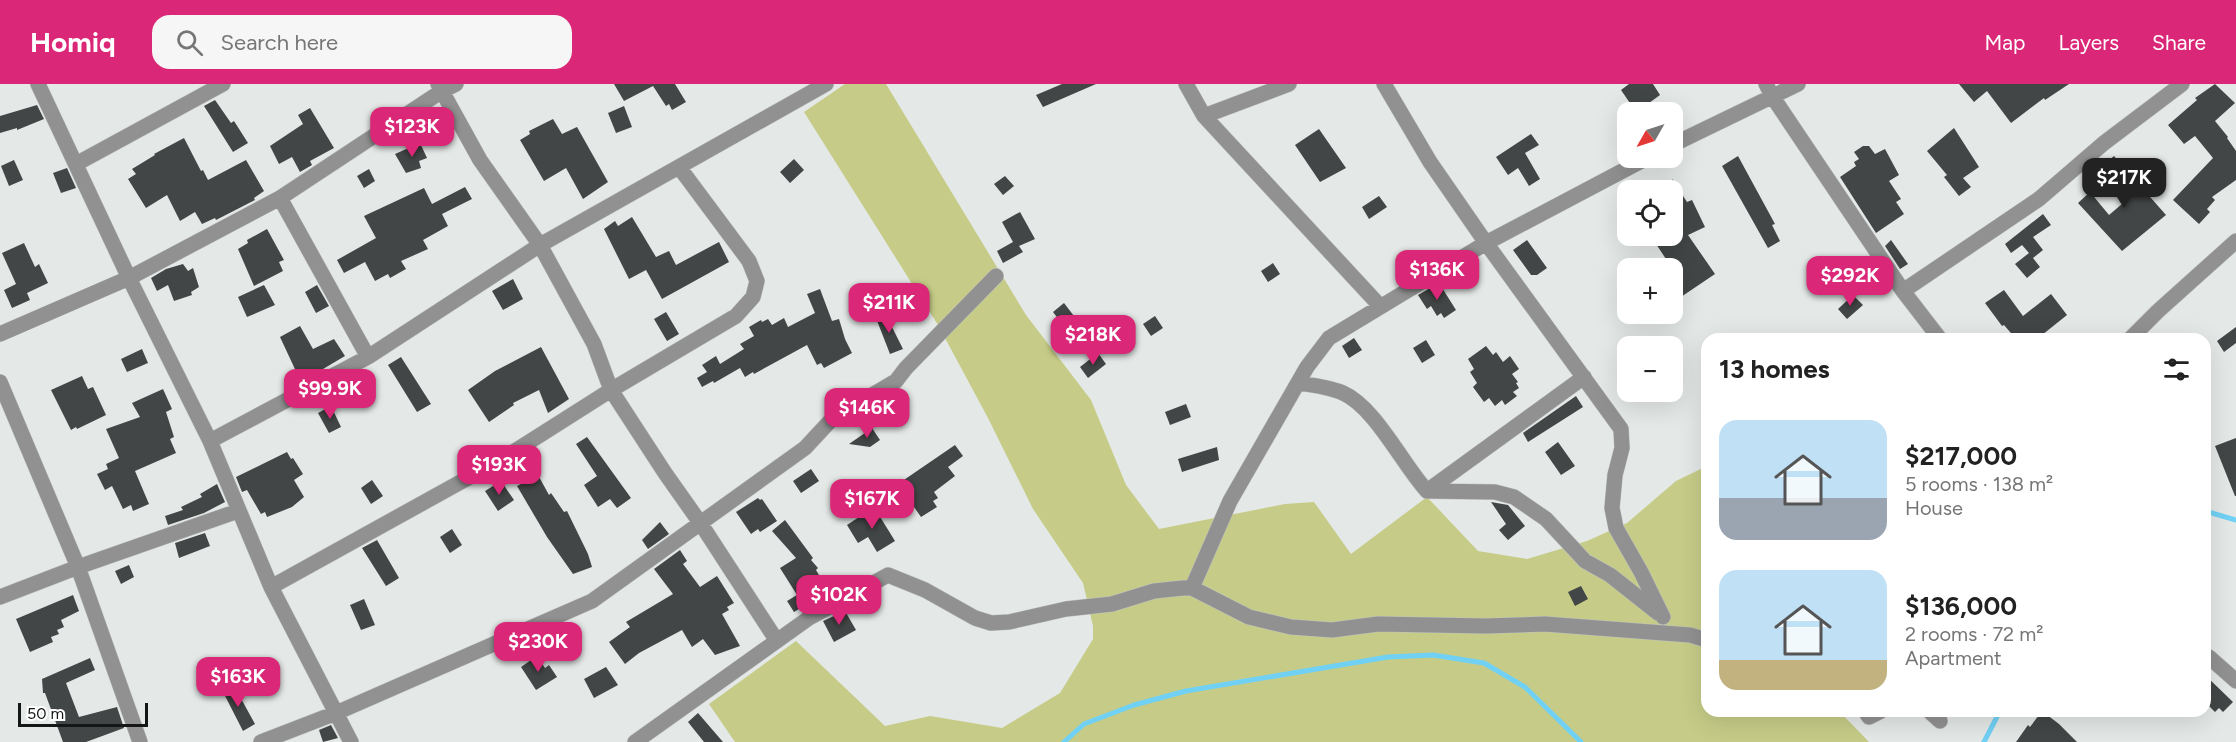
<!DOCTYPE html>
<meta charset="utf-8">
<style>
:root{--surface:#fff;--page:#f6f6f6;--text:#222;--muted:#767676;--accent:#db2777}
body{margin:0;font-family:Figtree,sans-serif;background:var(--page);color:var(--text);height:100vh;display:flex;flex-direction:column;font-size:22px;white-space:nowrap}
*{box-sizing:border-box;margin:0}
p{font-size:20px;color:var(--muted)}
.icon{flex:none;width:33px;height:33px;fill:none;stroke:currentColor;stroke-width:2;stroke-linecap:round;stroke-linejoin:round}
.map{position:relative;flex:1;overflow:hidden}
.details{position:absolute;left:1701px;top:249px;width:510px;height:384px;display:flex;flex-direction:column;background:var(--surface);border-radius:18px;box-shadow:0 6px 24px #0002}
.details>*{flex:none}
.needle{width:39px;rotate:231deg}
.tools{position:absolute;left:1617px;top:18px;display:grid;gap:12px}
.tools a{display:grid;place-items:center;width:66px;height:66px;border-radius:12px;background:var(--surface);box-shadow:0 6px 24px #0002;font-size:30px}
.scale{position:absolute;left:18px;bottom:15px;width:130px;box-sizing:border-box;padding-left:6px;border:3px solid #151716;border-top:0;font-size:16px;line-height:21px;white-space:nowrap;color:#151716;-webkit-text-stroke:4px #fff;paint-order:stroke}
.price{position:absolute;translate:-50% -51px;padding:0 14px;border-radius:12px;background:var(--accent);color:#fff;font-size:20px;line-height:39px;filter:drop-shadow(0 2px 3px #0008)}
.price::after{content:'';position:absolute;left:50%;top:36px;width:18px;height:14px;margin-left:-9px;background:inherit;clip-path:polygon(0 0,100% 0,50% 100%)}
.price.current{background:#222;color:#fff}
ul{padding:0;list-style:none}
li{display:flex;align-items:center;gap:18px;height:150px;padding:0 18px}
li span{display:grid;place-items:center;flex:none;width:168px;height:120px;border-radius:18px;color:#555}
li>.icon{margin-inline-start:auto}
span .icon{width:72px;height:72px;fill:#fffc;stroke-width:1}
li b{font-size:26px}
h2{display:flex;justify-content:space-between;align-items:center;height:72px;padding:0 18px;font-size:26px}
header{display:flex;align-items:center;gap:36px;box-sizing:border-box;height:84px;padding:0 30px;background:var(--accent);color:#fff}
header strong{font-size:28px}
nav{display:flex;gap:33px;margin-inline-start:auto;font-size:21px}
.search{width:420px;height:54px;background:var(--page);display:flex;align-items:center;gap:15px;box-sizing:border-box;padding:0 21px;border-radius:18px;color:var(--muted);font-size:22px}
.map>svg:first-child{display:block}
.green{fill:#c6cc87}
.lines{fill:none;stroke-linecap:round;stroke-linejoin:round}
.stream{stroke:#71d1f5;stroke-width:5}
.building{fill:#434646}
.minor-casing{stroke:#bfc2c1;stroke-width:16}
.minor{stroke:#909190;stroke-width:15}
</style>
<header>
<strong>Homiq</strong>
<div class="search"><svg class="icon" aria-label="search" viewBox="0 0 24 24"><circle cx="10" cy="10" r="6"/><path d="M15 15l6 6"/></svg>Search here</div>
<nav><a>Map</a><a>Layers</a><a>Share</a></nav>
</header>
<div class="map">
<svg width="2236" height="658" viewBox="0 0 2236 658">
<rect width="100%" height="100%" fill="#e4e8e6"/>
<path class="green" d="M845,0H886L1026,231L1091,316L1126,401L1159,445L1285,420L1314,418L1351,470L1427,413L1478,467L1527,475L1587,457L1627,439L1676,397L1707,382V627H1839L1869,658H735L709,620L796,557L885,642L930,632L1002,644L1060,609L1093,555V542L1083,499L1033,425L988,334L938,241L804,28Z"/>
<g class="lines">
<path class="stream" d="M2205,427L2236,436
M1064,658L1084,640L1134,621L1186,607L1388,573L1433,571L1484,579L1525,603L1581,658
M1984,658L2000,627"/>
</g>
<path class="building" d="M614,0H675L686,18L672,26L669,20L666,22L653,2L624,17Z
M1062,0H1096L1043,23L1036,11Z
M1629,0H1653L1660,11L1649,19L1652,23L1644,28H1636L1621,6Z
M1959,0H2069L2045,16L2044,14L2011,39L1987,7L1974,18Z
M2215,0L2235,19L2215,37L2228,53L2227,54L2236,67V96L2212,113L2215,116L2207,125L2210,128L2199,140L2173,116L2213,74L2195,52L2184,60L2168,41L2197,16L2195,14Z
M215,16L231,39L234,37L248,59L233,68L204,22Z
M37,21L44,35L17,46V44L0,49V32Z
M624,22L632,43L616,49L608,29Z
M310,24L334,64L310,77L312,81L300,88L292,73L279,80L270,62L303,40L298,31Z
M553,35L562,50L577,43L608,98L583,115L566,84L544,97L520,56L530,50L529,47Z
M1954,44L1979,83L1963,94L1971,103L1959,112L1944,93L1947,91L1927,67Z
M1319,45L1346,84L1320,98L1295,61Z
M1531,50L1539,61L1525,69L1540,95L1529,102L1518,84L1508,91L1496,73Z
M184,54L201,87L203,86L208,96L246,76L264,107L254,114L255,116L216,136L215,134L202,140L195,128L180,137L167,111L146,124L128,95L136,90L132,85L155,71L154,70Z
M420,59L427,74L419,77L421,84L406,89L395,70Z
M1863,62H1869L1875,70L1885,65L1899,91L1889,97L1901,115L1896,118L1904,130L1876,149L1840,93L1856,82L1854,78L1859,75L1854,68Z
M1738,72L1775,140L1772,141L1780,157L1768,164L1722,82Z
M2114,72L2166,131L2122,167L2078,119L2090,108L2109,131L2129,114L2102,82Z
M794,75L804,86L790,99L780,88Z
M14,76L23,96L9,102L1,82Z
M67,84L76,104L61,109L53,89Z
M369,85L375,97L364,104L357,92Z
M1005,92L1014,102L1003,111L994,100Z
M1672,95L1687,118L1692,116L1705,143L1688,151L1715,190L1672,219V184L1654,157L1662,152H1672Z
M465,103L472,115L442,130L448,142L423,156L428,165L401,177L406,185L390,194L388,190L375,197L365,178L344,189L337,176L376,154L364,132L424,104L432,120Z
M1379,112L1387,123L1369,135L1362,123Z
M1020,128L1035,155L1019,162L1023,168L1003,179L997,167L1013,158L1002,138Z
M2043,130L2051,141L2033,153L2043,166L2033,174L2040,183L2027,194L2015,180L2029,169L2022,161L2011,169L2005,160Z
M632,133L656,173L669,167L676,181L719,158L729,178L662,215L646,186L629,195L604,145L615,137L618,142Z
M267,145L284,176L279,178L283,187L254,202L238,165L248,159L247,156Z
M1527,156L1547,184L1537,191H1531L1513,166Z
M1891,156L1908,180L1900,185L1885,162Z
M24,159L35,183L39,180L48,199L27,209L30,216L12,224L4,206L16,200L2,169Z
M1871,176L1884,196L1877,202L1860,187Z
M1273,179L1280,190L1268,198L1261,187Z
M183,180L188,187L193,184L199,203L191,208L192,211L174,217L168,201L157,207L151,194L166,185Z
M513,195L523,215L503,226L492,207Z
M1439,199L1456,226L1444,234L1441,229L1437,232L1431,222L1427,225L1418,211Z
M264,201L275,221L247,233L238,213Z
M317,201L329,222L316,229L305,208Z
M820,205L832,237L839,235L845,255L852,269L824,284L821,279L817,281L807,261L754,290L753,288L745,293L740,284L714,299L713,297L702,303L697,294L707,288L702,281L716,272L720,280L744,265L740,260L754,252L749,243L761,236L762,238L768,235L772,241L784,234L788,243L815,229L807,210Z
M886,205L895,218L874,231L866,218Z
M2004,206L2023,232L2051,210L2067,231L2037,255H2016L2004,241L2002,242L1985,219Z
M1853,211L1863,221L1847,235L1838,225Z
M1064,219L1077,236L1066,245L1053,228Z
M666,228L679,250L667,257L654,235Z
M885,229L903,265L890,270L876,234Z
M1155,232L1163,244L1151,252L1143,240Z
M300,242L313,265L334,255L345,272L301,298L280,253Z
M2236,243V259L2224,268L2217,257Z
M1354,254L1362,266L1349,274L1342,262Z
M1426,256L1435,271L1422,279L1413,264Z
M1486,262L1493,271L1496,268L1503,278L1510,272L1519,285L1512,290L1518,298L1516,299L1519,304L1513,308L1517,312L1505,321L1502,316L1495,322L1489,314L1484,318L1473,303L1477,299L1470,288L1474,285L1468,275Z
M541,263L569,315L548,329L539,306L513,319L514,321L489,338L468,306L495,287Z
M142,265L148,279L127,288L121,275Z
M1098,269L1106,280L1088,294L1080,283Z
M401,273L431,320L417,328L388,281Z
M82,292L88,305L93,303L106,331L77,345L76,343L71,346L51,306Z
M163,305L172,325L166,328L174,353L170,355L176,369L135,387L149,420L133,427L131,421L123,425L112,402L105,406L97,390L108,385L106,380L119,374L106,345L140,333L132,319Z
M1576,312L1583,323L1528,358L1523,349Z
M1186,320L1191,333L1170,341L1165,328Z
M331,322L341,343L329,349L318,329Z
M872,344L880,356L870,363L849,360Z
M587,353L631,414L617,424L610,415L598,423L584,401L597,392L576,360Z
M2236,354V412H2235L2215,362Z
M1558,358L1575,382L1561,391L1545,368Z
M955,361L963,372L948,383L955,392L934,408L938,414L933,417L937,423L921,433L898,400Z
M1217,363L1219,376L1182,388L1178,375Z
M287,368L291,375L293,374L303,390L294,396L304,413L292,423L267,433L265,428L261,430L247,406L242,408L236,393Z
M811,385L819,397L801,409L793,397Z
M538,391L549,411L551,409L564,428L567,427L588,470L592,483L573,490L547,453L517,402Z
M372,396L383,412L371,420L361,404Z
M501,397L514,416L498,427L485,407Z
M217,400L225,418L204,429L168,441L165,432L183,426L181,423L202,413L200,410Z
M758,414L760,416L762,415L777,437L760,448L758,445L751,450L736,428Z
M1491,418L1508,421L1525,442L1508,456L1499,446L1506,440Z
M874,423L895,457L877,468L868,453L858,459L847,441Z
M785,436L813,474L811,476L818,484L816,486L831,511L814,520L812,517L794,528L787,517L797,511L780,484L796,474L772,447Z
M660,438L669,450L648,465L642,456Z
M452,445L462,461L450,469L440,453Z
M205,449L210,462L179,474L175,459Z
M377,456L399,494L386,502L362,464Z
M680,466L687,477L683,480L700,503L717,492L734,519L727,523L729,526L722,530L740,562L715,571L703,555L692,563L682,546L639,569L625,580L609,558L630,543L626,538L673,510L654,485Z
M129,481L134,493L121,500L115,487Z
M1581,502L1588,515L1575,522L1568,508Z
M73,511L79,527L61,536L64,543L57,546L59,550L51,553L53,558L30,568L16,535Z
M364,515L375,541L361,546L350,521Z
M845,527L856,546L834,558L823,537Z
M537,572L545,584L549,581L557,593L536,606L521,583Z
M90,574L95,586L66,599L79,633L117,623L124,644L86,658H63L45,609H43L42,595Z
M606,583L618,601L594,614L584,595Z
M2205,591L2233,618L2223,628L2219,624L2215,628L2205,618Z
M233,600L255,640L243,647L222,606Z
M2042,627L2059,640L2077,658H2016L2028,641L2030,643Z
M698,629L723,658H704L688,638Z
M331,641L338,654L323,658L319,646Z"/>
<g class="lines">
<defs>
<path id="minor" d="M38,0L129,194L210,357L271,503L351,658
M438,0L480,76L540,161L594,260L611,306L665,389L701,440L777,557
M1186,0L1204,32L1380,222
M1384,0L1430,78L1486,159L1621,345L1622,364L1615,391L1612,424L1616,444L1641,488L1663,533
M1766,0L1772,12L1903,207L1940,255
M1204,32L1289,0
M1672,61L1798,0
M76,80L223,0
M280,114L368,273
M1903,207L2039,115L2104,59L2182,0
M0,250L129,194L280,114L442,7L456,0
M2130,255L2158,227L2236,157
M0,298L78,483L140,658
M1298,299C1313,301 1329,303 1343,309C1375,323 1403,381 1427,407L1495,408L1514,413L1546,435L1585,477L1610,491L1658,529
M210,357L368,273L540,161L826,0
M1427,407L1584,293
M271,503L504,374L611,306L736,232L753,213L757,197L749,177L679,83
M1192,504L1230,417L1307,283L1329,254L1486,159L1647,74
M0,513L78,483L238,427
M2209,573L2236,597
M1865,627L1869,633L1881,627
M1929,627L1940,637
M261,658L336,629L592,517L805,364L832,335L896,297L906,284L996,192
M635,658L809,534L888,491L925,506L975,534L991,539L1009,538L1066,525L1112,520L1154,507L1183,504H1192L1249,533L1291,543L1332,546L1378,540L1486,542L1545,540L1690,551L1707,556"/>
</defs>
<use href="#minor" class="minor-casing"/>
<use href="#minor" class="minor"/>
</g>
</svg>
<div class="tools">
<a><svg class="needle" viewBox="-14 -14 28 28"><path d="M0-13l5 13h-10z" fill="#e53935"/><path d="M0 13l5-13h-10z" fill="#767676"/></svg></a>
<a><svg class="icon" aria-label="locate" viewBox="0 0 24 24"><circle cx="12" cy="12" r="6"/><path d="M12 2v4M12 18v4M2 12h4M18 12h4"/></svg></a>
<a>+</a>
<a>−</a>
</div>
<div class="scale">50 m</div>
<b class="price" style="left:412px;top:74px">$123K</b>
<b class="price current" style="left:2124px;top:125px">$217K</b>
<b class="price" style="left:1437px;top:217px">$136K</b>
<b class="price" style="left:1850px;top:223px">$292K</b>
<b class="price" style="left:889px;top:250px">$211K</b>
<b class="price" style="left:1093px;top:282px">$218K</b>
<b class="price" style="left:330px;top:336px">$99.9K</b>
<b class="price" style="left:867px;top:355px">$146K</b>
<b class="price" style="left:499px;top:412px">$193K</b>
<b class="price" style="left:872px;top:446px">$167K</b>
<b class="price" style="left:839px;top:542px">$102K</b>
<b class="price" style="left:538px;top:589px">$230K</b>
<b class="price" style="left:238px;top:624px">$163K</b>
<section class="details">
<h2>13 homes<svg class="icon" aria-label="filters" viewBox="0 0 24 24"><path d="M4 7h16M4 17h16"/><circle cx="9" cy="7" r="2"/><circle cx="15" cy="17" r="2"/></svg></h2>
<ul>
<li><span style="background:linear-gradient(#bfe0f5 65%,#9aa5b1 0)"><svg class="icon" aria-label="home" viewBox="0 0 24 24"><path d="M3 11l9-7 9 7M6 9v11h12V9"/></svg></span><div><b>$217,000</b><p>5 rooms · 138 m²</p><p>House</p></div></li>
<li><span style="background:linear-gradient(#bfe0f5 75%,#c2b280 0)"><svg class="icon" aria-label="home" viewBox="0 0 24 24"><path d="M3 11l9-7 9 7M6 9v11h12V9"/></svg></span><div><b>$136,000</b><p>2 rooms · 72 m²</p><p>Apartment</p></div></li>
</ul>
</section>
</div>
